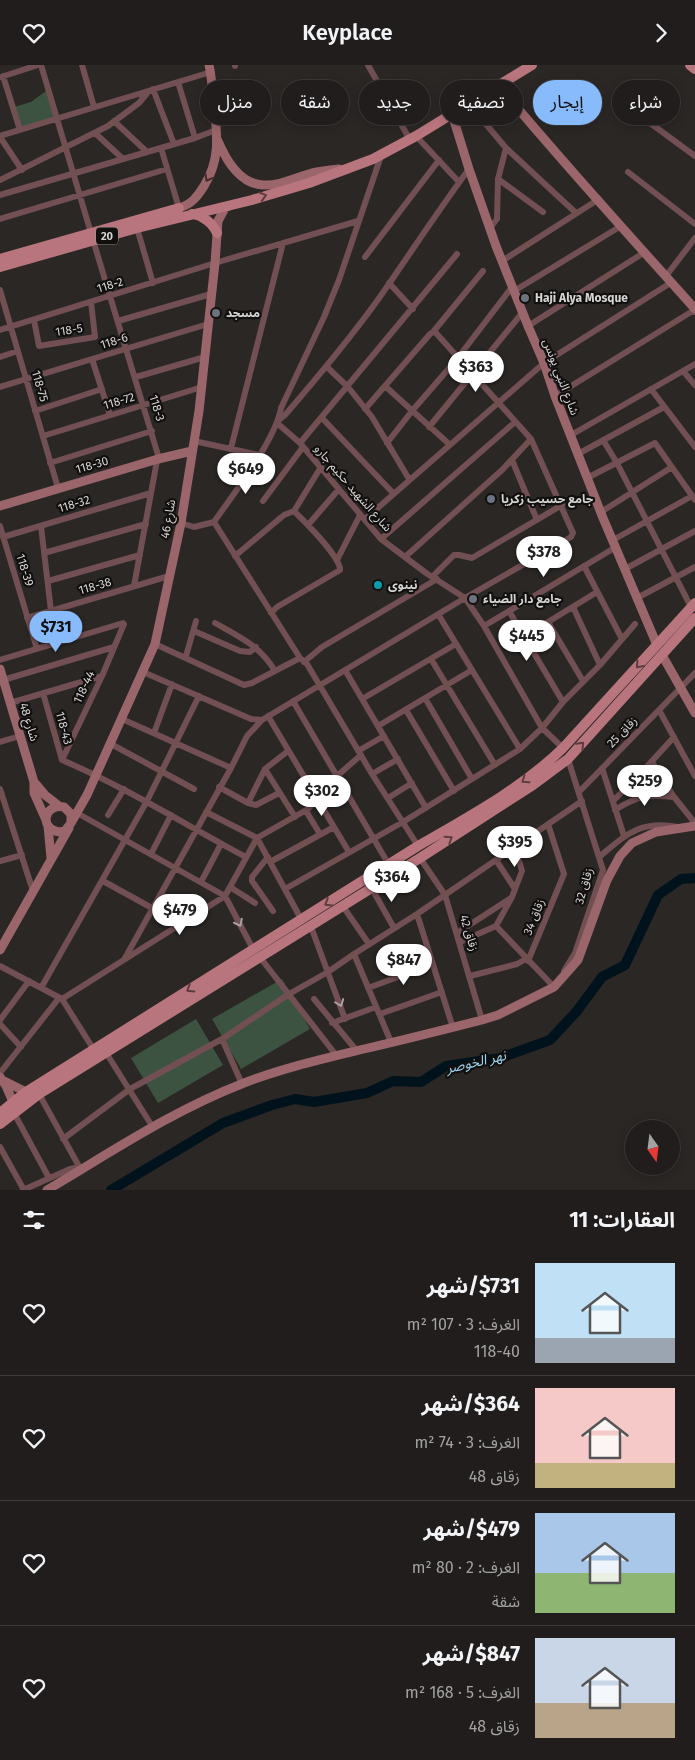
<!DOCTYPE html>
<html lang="ar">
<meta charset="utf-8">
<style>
:root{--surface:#201d1c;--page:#2d2a29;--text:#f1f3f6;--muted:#a2a2a3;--line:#3d3b3b;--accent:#87bbfb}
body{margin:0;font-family:"Fira Sans","Noto Sans Arabic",sans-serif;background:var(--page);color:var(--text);direction:rtl;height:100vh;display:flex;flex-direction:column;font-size:19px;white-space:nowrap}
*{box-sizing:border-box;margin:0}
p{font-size:16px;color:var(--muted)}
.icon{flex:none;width:28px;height:28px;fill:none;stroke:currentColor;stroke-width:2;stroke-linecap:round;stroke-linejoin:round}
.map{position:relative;height:1125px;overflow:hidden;direction:ltr}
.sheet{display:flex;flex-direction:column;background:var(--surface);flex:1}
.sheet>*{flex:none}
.banner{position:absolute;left:15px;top:15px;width:665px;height:45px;direction:rtl;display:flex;gap:10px}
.needle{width:32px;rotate:166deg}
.buttons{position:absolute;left:625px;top:1055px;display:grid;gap:10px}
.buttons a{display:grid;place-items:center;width:55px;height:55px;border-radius:50%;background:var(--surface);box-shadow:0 2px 12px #0003,0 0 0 1px var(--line);font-size:25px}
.price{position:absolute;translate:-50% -42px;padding:0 11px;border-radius:18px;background:#fff;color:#222;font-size:16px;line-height:32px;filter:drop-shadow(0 1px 2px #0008)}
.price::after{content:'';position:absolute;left:50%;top:30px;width:15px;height:11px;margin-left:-8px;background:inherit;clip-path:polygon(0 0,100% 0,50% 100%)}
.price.selected{background:var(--accent);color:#111}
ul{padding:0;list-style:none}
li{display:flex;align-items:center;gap:15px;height:125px;padding:0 20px}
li+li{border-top:1px solid var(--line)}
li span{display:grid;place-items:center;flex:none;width:140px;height:100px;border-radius:0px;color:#555}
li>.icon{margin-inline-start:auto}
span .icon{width:60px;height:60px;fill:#fffc;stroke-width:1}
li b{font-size:21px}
h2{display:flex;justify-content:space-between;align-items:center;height:60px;padding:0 20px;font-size:21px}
.chip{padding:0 18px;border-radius:22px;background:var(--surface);box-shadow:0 2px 12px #0003,0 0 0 1px var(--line);font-size:18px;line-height:45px}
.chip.selected{background:var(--accent);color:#111}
header{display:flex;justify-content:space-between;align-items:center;height:65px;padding:0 20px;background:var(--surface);font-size:22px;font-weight:600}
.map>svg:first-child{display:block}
.green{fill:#3d5342}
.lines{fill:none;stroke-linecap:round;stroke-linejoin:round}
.river{stroke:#00131c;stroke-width:10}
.street{stroke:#714f53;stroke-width:6}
.secondary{stroke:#9a656b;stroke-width:9}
.primary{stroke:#b9757d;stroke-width:10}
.oneway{stroke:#422e2f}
.oneway2{stroke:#5d3d40}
.oneway3{stroke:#ae9fa0}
.worship-dot{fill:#6b7280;stroke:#12100f;stroke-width:2}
.culture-dot{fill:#0f9aa8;stroke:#12100f;stroke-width:2}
.labels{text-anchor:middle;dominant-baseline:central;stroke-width:4.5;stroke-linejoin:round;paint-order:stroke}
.shield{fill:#12100f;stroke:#9b9998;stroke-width:1}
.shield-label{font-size:11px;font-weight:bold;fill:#d6d4d3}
.street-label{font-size:12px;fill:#d6d4d3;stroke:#12100f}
.poi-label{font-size:12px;font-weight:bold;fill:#d6d4d3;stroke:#12100f;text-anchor:start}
.water-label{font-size:14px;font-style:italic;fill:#9ad5f1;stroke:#12100f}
</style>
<header><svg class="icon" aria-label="forward" viewBox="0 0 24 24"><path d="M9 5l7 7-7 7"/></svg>Keyplace<svg class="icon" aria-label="heart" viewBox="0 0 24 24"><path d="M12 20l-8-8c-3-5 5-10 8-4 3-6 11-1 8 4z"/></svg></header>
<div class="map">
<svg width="695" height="1125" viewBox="0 0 695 1125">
<rect width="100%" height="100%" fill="#2a2725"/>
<path class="green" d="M46,26L55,53L22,63L14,42L31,37Z
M282,914L310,964L241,1004L212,954Z
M196,954L223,1000L158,1038L131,993Z"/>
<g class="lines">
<path class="river" d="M111,1125L223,1058L272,1040L295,1034L314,1037L367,1028L393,1016L421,1017L446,1001L500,993L550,975L577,946L602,912L625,900L658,830L681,814L695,813"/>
<path class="street" d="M41,0L91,168
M82,0L94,42
M235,0V1
M368,0L410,75
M3,11L20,65
M1,12L38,0
M178,17L195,73
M153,24L174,79
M469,39L506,83L576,148
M629,46L646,55L695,91
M114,56L147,87
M95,68L123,94
M0,71L211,7
M416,71L459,117
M0,72L22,105
M161,83L179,143
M628,107L695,159
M498,114L543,147
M0,115L108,61L139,38L148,27
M0,130L195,73L216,65
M0,154L167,104
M137,163L153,218
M490,163L497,154L498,114L506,83
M93,175L158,390L134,521
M365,192L439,95
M502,196L599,134
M666,211L695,173
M389,218L413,244
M0,225L58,423
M514,226L621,161
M34,255L39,281L95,272L91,237
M118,256L211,229
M528,261L645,187
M0,265L215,198L358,156
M433,267L483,206
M0,292L18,286
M92,294L110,350
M327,302L348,322L372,352L409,414
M683,306L695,320
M136,312L205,292
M385,321L449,379
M0,322L208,259
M651,324L695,382
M555,331L691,247H695
M35,346L102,324
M322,353L393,428
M279,355L285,350C317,313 348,276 377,236C408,192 437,147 469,104
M277,358L300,378L381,474L426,508L465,533L484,561L542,663L563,683
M429,362L522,248
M571,370L695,299
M43,371L202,322
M603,375L617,398L691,542
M194,376L259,390
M300,378L457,189
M387,378L412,346L457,294L512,222
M231,383L283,178
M578,389L664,342
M512,395L537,455
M50,398L152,366
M587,413L655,378L695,435
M263,436L303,382
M601,447L672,402
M365,454L544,298L672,217
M214,457L300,593L307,599L372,709L418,781
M181,458L194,462L214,457C234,428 275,376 281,343L324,252L339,215L381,91
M308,460L339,424
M0,461L37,584
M41,461L51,546
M3,472L151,428
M381,474L515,357
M613,475L692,431
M44,488L146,459
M235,491L284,450L294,446L321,402
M405,492L502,405L531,374
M337,495L360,450
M584,501L622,574
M625,504L695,466
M432,512L454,490H459L472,493L562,440
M48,516L140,490
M637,533L695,502
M573,542L600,600
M509,546L563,637
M271,548L277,542L340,505V503C336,487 306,458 294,446
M438,549L520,684
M27,553L169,511
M548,557L583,616
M215,558C240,572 260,581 275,606
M484,561L616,482
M194,566L240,586L250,587L256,582
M523,570L548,557L597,527
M155,579L244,620L252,618L300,593
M186,591L196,556
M431,594L495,700
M0,595L123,558L124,559L102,611L62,695
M304,597L322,582L437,514
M345,605L426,743
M143,607L251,654L262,655
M3,615L114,582
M43,628L62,695C127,723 184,759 246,792
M425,633L472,714
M362,634L456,579
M293,636L389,800
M10,638L102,611
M406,645L454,726
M659,645L695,711
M268,651L334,762
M122,654L231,703
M378,661L472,605
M154,668L172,619
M0,677L20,671
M111,679L194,724
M358,686L384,671
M652,697L674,732L695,758
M602,703L624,771
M265,704L295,752
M372,709L398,694
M219,722L248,738L256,740L279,728
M0,724L33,826
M579,727L695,608
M388,733L412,718
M613,736L641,708L674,672
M248,738L265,704L288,686
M615,745C637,731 648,729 674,732
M306,746L320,769
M206,747L257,773L301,854
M77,748L225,831L253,884
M108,750L124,724
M151,789L171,750
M268,792L252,812V816L273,846
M599,792C627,769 640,755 678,762
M420,793L445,830L482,955
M496,795L515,824
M0,796L22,790
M270,797L334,762L349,787
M103,816L152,843
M201,817L221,779
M230,822L255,838
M371,822L394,863
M285,824L403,757L520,684L542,663L563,637L600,600L635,559
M342,840L369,879
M417,849L453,963
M310,859L345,954
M496,861L554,922L555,921
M496,861L512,832L522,806L515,782
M457,868L511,833
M460,877L496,861
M354,889L391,977
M259,891L336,990
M125,893L231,703L247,671L262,655L465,533L571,472L573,468L531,374L436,268L433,267L430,269L365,344
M528,896L564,809L548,759
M0,901L62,934L94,985
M564,906L575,888L603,805L568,694
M470,911L517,899L526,894
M41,923L147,736L199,631
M368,923L433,899
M62,934L225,831L257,773L308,744L337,711L361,690
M314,934L357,986
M380,949L442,927
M0,955L29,916
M332,958L376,942
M0,959L21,982
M222,974L242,1019
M105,986L152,1061
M0,1008L59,933
M39,1029L81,1105
M14,1048L49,1113
M63,1074L130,1024L222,974L289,929L328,907L354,889L417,849L582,736
M0,1082L24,1125
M23,1125L70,1104L75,1103L81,1105"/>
<path class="secondary" d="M499,21C562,97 629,170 695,244
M452,49L469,104L496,181L528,261L544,298L555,331L603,453L657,580
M218,76C226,95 240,119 263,120C280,121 297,112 312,108C321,106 330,105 339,104
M179,143C192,139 197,132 204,121C221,94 217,69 214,38C212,26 212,13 209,0
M0,441L158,394L192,386
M662,590L695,648
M0,604L34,717V728L46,755
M34,717L45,730L59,741
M71,758V749L64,742C43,738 39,765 60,767L65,766L71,758L87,730L155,579L181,458L199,346L215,198L218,156L225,143L229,141
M48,761L51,793
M0,885L69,763
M0,1012L6,1021L13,1037
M4,1016L26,1027
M47,1125C113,1086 172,1046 244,1018C283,1003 323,994 364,984C404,975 443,965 482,955L498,950L554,922L578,895L607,815L620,791L632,778L656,767L695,761"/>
<path class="primary" d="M690,0L695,4
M192,149C202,150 213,158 217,168
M0,194L179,143
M0,202L137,163L252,135L309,118L373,94L416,71L532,0
M0,1048L26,1027L418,781C468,752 521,724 563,683L695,538
M0,1059L39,1029L420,793L533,720L568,694L695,553"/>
</g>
<defs><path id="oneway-chevron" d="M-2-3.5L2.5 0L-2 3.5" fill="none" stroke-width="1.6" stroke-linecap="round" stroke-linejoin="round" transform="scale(1.25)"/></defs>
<use class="oneway" href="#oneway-chevron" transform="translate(208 113) rotate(119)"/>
<g class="oneway2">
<use href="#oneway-chevron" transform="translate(263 131) rotate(-17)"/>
<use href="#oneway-chevron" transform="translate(639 600) rotate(132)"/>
<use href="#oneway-chevron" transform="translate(581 680) rotate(-46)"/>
<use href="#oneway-chevron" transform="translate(525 715) rotate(145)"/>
<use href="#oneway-chevron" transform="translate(449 774) rotate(-33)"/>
<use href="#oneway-chevron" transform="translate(328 838) rotate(148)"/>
<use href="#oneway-chevron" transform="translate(190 924) rotate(148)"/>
</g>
<g class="oneway3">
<use href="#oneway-chevron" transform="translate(239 858) rotate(63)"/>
<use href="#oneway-chevron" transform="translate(340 938) rotate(69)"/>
</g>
<g class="worship-dot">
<circle cx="525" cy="233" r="5"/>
<circle cx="216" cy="248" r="5"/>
<circle cx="491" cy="434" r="5"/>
<circle cx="473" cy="534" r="5"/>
</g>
<circle class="culture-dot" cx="378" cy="520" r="5"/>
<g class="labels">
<rect class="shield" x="96" y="162.5" width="22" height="17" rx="4"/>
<g class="shield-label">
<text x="107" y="171">20</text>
</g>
<g class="street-label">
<text transform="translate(110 220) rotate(-17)">118-2</text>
<text transform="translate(69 265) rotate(-9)">118-5</text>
<text transform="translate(114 276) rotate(-17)">118-6</text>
<text transform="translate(561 312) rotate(69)">شارع النبي يونس</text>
<text transform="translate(40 321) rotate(74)">118-75</text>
<text transform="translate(119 336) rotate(-17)">118-72</text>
<text transform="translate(157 343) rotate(73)">118-3</text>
<text transform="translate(92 400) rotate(-16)">118-30</text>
<text transform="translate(353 423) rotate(49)">شارع الشهيد حكيم جارو</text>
<text transform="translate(74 439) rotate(-17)">118-32</text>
<text transform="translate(168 454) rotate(-80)">شارع 46</text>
<text transform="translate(25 505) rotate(73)">118-39</text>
<text transform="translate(95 521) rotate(-16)">118-38</text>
<text transform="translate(84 622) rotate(-65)">118-44</text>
<text transform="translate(29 657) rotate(73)">شارع 48</text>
<text transform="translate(64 663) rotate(75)">118-43</text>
<text transform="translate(622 667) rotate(-46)">زقاق 25</text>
<text transform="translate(584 821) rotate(-74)">زقاق 32</text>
<text transform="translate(534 852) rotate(-68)">زقاق 34</text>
<text transform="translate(469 868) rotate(73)">زقاق 42</text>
</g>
<g class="poi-label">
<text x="535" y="233">Haji Alya Mosque</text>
<text x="226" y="248">مسجد</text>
<text x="501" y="434">جامع حسيب زكريا</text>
<text x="388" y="520">نينوى</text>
<text x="483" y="534">جامع دار الضياء</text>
</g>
<g class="water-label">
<text transform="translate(476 997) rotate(-13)">نهر الخوصر</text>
</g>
</g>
</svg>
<div class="buttons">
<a><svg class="needle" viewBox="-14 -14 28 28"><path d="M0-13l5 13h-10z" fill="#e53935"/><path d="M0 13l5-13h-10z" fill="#a2a2a3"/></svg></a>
</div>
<b class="price" style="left:476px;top:328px">$363</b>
<b class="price" style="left:246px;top:430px">$649</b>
<b class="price" style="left:544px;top:513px">$378</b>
<b class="price selected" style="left:56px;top:588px">$731</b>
<b class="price" style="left:527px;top:597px">$445</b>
<b class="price" style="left:645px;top:742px">$259</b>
<b class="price" style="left:322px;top:752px">$302</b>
<b class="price" style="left:515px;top:803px">$395</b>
<b class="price" style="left:392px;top:838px">$364</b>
<b class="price" style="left:180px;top:871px">$479</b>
<b class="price" style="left:404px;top:921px">$847</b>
<div class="banner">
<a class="chip">شراء</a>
<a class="chip selected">إيجار</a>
<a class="chip">تصفية</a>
<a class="chip">جديد</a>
<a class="chip">شقة</a>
<a class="chip">منزل</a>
</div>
</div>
<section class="sheet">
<h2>العقارات: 11<svg class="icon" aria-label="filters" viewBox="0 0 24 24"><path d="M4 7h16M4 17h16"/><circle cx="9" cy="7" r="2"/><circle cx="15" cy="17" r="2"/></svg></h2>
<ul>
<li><span style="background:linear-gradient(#bfe0f5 75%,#9aa5b1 0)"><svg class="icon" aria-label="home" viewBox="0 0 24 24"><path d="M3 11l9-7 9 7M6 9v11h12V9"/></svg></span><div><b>$731/شهر</b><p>الغرف: 3 · 107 m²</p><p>118-40</p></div><svg class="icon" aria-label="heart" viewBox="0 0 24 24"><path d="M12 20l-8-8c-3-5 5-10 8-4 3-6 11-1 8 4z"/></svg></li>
<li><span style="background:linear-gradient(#f6c9c9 75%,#c2b280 0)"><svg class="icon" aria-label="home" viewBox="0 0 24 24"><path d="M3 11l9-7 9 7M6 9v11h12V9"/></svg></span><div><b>$364/شهر</b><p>الغرف: 3 · 74 m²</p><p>زقاق 48</p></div><svg class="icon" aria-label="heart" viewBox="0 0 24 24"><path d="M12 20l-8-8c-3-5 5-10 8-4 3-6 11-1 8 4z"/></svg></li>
<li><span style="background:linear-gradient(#a9c7e8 60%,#8fb573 0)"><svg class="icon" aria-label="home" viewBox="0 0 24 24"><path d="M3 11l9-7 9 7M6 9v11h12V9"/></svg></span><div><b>$479/شهر</b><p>الغرف: 2 · 80 m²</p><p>شقة</p></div><svg class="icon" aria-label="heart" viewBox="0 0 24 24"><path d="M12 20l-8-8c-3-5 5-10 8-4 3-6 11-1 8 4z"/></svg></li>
<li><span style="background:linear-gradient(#c9d6e8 65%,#b9a48a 0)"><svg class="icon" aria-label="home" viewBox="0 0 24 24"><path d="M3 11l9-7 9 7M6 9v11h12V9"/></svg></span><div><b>$847/شهر</b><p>الغرف: 5 · 168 m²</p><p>زقاق 48</p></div><svg class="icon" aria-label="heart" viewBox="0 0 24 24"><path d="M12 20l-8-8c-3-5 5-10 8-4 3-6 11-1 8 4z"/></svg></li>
</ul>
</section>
